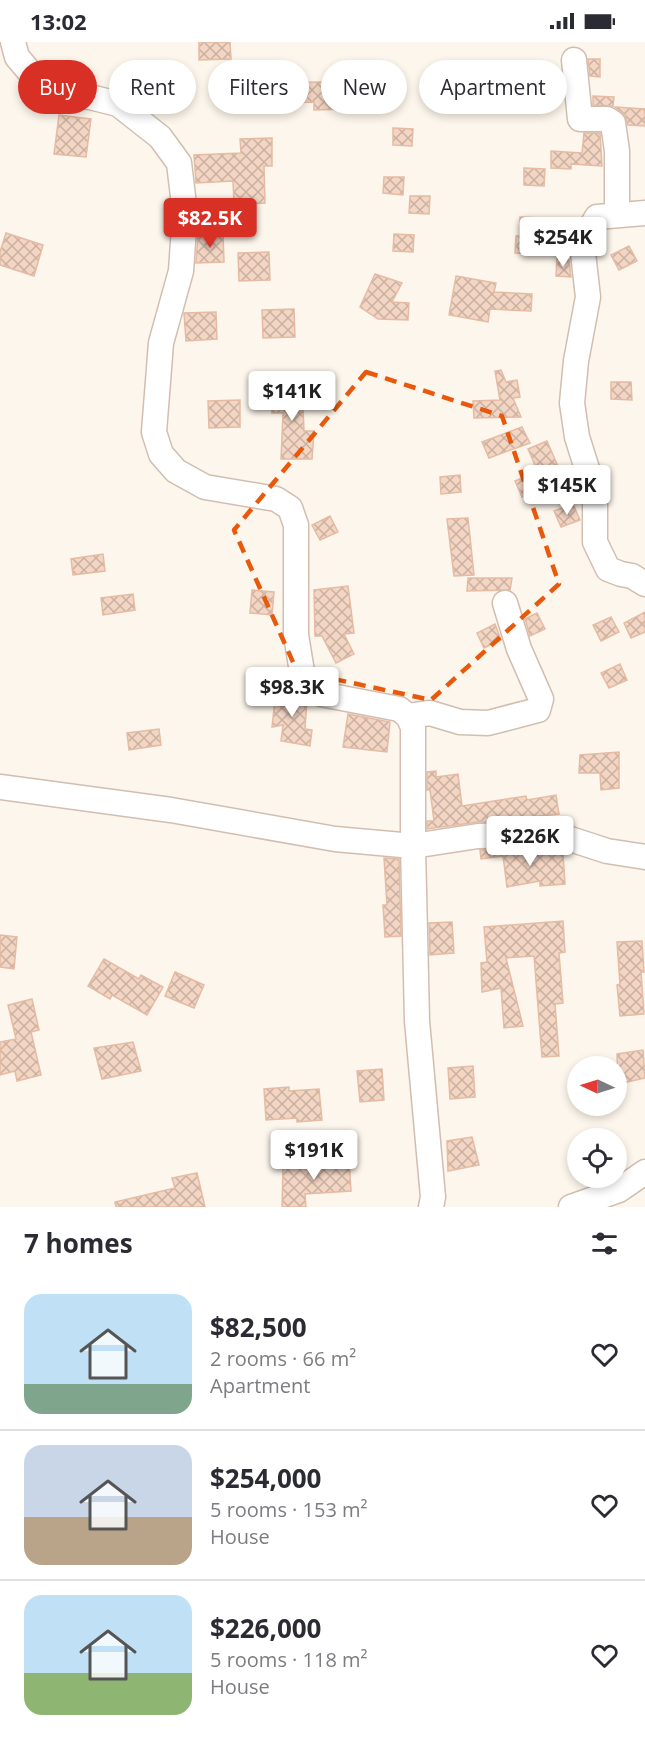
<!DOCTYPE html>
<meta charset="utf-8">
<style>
:root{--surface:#fff;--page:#f7f7f7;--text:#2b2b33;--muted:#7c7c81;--line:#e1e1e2;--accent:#d93025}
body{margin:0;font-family:"Open Sans",sans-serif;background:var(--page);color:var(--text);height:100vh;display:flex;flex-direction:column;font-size:22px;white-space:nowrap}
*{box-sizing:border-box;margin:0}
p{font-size:20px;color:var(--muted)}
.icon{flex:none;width:33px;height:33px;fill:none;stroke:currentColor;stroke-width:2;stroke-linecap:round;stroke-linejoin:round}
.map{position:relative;height:1165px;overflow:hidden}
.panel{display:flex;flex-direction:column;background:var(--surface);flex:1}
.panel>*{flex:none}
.hud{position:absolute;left:18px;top:18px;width:609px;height:54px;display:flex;gap:12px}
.needle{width:39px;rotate:274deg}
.buttons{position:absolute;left:567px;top:1014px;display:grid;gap:12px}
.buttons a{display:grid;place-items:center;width:60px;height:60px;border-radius:50%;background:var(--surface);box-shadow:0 3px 9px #0003;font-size:30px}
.price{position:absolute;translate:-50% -51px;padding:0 14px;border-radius:6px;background:#fff;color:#222;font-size:20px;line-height:39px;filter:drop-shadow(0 2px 3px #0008)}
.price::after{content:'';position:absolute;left:50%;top:36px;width:18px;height:14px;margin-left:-9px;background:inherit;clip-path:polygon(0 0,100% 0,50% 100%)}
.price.on{background:var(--accent);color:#fff}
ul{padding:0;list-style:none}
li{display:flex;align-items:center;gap:18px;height:150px;padding:0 24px}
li+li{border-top:2px solid var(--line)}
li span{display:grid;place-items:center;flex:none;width:168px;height:120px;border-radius:18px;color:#555}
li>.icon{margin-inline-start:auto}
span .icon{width:72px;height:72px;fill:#fffc;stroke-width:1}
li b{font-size:26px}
h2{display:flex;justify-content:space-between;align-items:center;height:72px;padding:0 24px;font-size:26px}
.chip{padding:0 21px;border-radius:27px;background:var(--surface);box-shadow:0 3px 9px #0003;font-size:21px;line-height:54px}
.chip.on{background:var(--accent);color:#fff}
.status{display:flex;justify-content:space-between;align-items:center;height:42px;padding:0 30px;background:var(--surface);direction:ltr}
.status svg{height:16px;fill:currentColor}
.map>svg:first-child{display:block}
.building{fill:url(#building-cross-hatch);stroke:#e6bba3;stroke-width:1.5}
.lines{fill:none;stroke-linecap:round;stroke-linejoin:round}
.minor-casing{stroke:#d1beb0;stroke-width:27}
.minor{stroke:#fff;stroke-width:24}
.marked{fill:none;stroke:#e8590c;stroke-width:4.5;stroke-dasharray:12 8;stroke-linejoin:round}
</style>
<div class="status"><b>13:02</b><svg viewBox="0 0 49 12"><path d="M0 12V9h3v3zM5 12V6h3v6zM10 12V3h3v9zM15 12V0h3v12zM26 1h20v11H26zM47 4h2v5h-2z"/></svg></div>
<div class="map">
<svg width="645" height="1165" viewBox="0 0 645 1165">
<defs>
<pattern id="building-cross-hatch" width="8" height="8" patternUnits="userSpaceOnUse" patternTransform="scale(1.5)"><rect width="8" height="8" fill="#f3d5c3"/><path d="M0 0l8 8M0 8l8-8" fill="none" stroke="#cab0a1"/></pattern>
</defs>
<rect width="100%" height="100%" fill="#fdf6ec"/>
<path class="building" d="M199,0H230L231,17L199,18Z
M588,17H600V35L590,34Z
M523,28L543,29L542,46L522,45Z
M290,33L291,41L345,39L346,67L314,68V60L260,62L259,34Z
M593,54L614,55L613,64L593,63Z
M615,65L645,67V84L628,83L625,73Z
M59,73L91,77L86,115L54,112Z
M393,86L413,87L412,104L393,103Z
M584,91H600L602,124L571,122V127L551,126V109L582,111Z
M272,96V124H264L265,161L234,163L233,139L196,141L194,113L241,111L240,97Z
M524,126L545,127L544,144L524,143Z
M384,135H404L403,153L383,151Z
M410,154H430L429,172L409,171Z
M520,175L540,176L539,212L515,211L516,194H520Z
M6,191L43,203L34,234L0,223V210Z
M223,192L224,220L196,221L198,193Z
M394,192L414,193L413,210L393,209Z
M629,204L637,219L619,228L611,213Z
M269,210L270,238L239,239L238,211Z
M557,217L569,218L571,235L556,234Z
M375,232L402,241L392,260L409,261L408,278L378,277L360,265Z
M456,234L496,241L494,250L532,252L531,269L490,267L488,280L449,273Z
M294,267L295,295L263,296L262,268Z
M216,270L217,297L186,299L184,271Z
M501,328L506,340L517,338L520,355L513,356L521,375L474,376L473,359L500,358L495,329Z
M611,340H631L632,358L611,357Z
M302,342L304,389H314L312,417H281L283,371H272L271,343Z
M240,358V385L209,386L208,359Z
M522,385L530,401L489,416L482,400Z
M547,399L563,436L522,455L515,439L538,430L528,407Z
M460,433L461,450L441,452L440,435Z
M573,462L580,478L561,485L554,469Z
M330,474L338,490L320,498L312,483Z
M468,476L474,533L454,534L447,477Z
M103,512L105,529L73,533L71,517Z
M468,536H512L510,548L467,549Z
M348,544L354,591L344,592L354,612L336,621L322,594H315L314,548Z
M252,548L274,550L272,573L250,571Z
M133,552L135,568L103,573L101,556Z
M645,570V590L631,596L624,581Z
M537,571L545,587L530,594L525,577Z
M611,575L619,590L601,599L593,583Z
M495,582L501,598L484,606L477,591Z
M620,622L627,638L609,646L601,631Z
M276,649L301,653L307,658L305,687L312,688L310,704L281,699L283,683L272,685Z
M348,672L390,680L387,710L343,705Z
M159,687L161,703L129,708L127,691Z
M619,710V746L601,748L600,731H579L580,713Z
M436,729V735L458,732L462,764L526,754L527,758L556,753L559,772L531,775L532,779L478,780L427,787V779H434L430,748H427V730Z
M524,807L539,808L540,813L563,811L565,842L540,844V839L507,845L503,814L481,817L480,808Z
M384,816L399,817L401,894L385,895L383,863H387Z
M563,879L565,910L559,911L563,961L555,962L559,1014L542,1015L534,914L506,916L523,984L504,986L501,946L482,950L481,921L487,920L484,885Z
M452,880L454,911L430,913L429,881Z
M0,893L17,895L14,927L0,925Z
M642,899L644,930H641L644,972L620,974L617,943L620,942L617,900Z
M104,917L139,937L141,933L163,945L147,973L112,953L110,957L88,944Z
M175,930L204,943L194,966L165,954Z
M32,957L39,988L31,990L41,1033L17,1039L15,1029L0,1033V1000L16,997L8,963Z
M133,1000L141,1029L102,1037L94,1006Z
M643,1008L645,1036L618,1042L617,1012Z
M473,1024L475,1055L450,1057L448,1026Z
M382,1027L384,1058L360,1060L357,1029Z
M289,1045V1049L319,1047L322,1078L297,1080V1076L266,1078L264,1047Z
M472,1095L479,1123L448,1129L447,1099Z
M349,1117L351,1149L305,1152L306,1165H282L283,1126L324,1120V1119Z
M197,1131L205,1165H116L115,1160L175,1146L172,1136Z"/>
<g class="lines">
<defs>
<path id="minor" d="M13,0L17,15L34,35L52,51L90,55L118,62L160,95L179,121L185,171L181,229L161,301L154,390L161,412L176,429L205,445L276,457L290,466L296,483V593L303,636L321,652L399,667L408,674L413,685V804L417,979L433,1155L431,1165
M574,18L580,77H607L613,81L617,109V172
M645,171L597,175L589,188L583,211L588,255L576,319L572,361L577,395L595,452V500L608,527L621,532L632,534L645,542
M408,674L430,671L460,680L488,681L538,668L541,657L519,607L505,561
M0,745L171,768L335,797L413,804L478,794L524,793L564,795L607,809L645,815
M571,1165L619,1148L645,1130"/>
</defs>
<use href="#minor" class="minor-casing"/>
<use href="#minor" class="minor"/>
</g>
<path class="marked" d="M366,330L502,374L559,542L431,658L297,629L234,488Z"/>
</svg>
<div class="buttons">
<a><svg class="needle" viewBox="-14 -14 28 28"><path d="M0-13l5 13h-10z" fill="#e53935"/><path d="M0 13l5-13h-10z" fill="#7c7c81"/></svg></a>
<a><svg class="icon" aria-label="locate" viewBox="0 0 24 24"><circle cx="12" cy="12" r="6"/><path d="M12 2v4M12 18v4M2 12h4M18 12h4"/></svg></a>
</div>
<b class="price on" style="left:210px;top:207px">$82.5K</b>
<b class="price" style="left:563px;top:226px">$254K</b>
<b class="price" style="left:292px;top:380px">$141K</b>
<b class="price" style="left:567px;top:474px">$145K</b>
<b class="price" style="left:292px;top:676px">$98.3K</b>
<b class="price" style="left:530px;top:825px">$226K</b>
<b class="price" style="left:314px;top:1139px">$191K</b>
<div class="hud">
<a class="chip on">Buy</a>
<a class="chip">Rent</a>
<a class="chip">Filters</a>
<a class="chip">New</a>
<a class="chip">Apartment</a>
</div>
</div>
<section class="panel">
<h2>7 homes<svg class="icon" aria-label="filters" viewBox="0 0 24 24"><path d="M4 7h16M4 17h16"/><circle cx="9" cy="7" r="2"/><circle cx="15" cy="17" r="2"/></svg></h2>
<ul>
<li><span style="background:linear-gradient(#bfe0f5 75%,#7fa58c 0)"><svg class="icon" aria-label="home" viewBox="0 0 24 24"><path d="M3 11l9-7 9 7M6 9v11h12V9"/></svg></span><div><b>$82,500</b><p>2 rooms · 66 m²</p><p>Apartment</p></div><svg class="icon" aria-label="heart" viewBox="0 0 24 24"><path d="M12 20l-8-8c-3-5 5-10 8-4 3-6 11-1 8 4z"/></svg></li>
<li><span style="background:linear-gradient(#c9d6e8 60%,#b9a48a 0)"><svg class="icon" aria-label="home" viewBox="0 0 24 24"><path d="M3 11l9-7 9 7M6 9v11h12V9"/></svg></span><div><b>$254,000</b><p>5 rooms · 153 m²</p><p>House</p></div><svg class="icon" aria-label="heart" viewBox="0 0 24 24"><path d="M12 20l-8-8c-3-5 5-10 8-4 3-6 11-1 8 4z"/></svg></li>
<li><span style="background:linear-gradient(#bfe0f5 65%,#8fb573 0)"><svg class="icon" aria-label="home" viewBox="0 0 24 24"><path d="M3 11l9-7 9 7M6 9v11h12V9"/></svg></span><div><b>$226,000</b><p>5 rooms · 118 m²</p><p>House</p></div><svg class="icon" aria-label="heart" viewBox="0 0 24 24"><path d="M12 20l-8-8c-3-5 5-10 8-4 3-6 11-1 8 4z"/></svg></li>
</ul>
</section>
